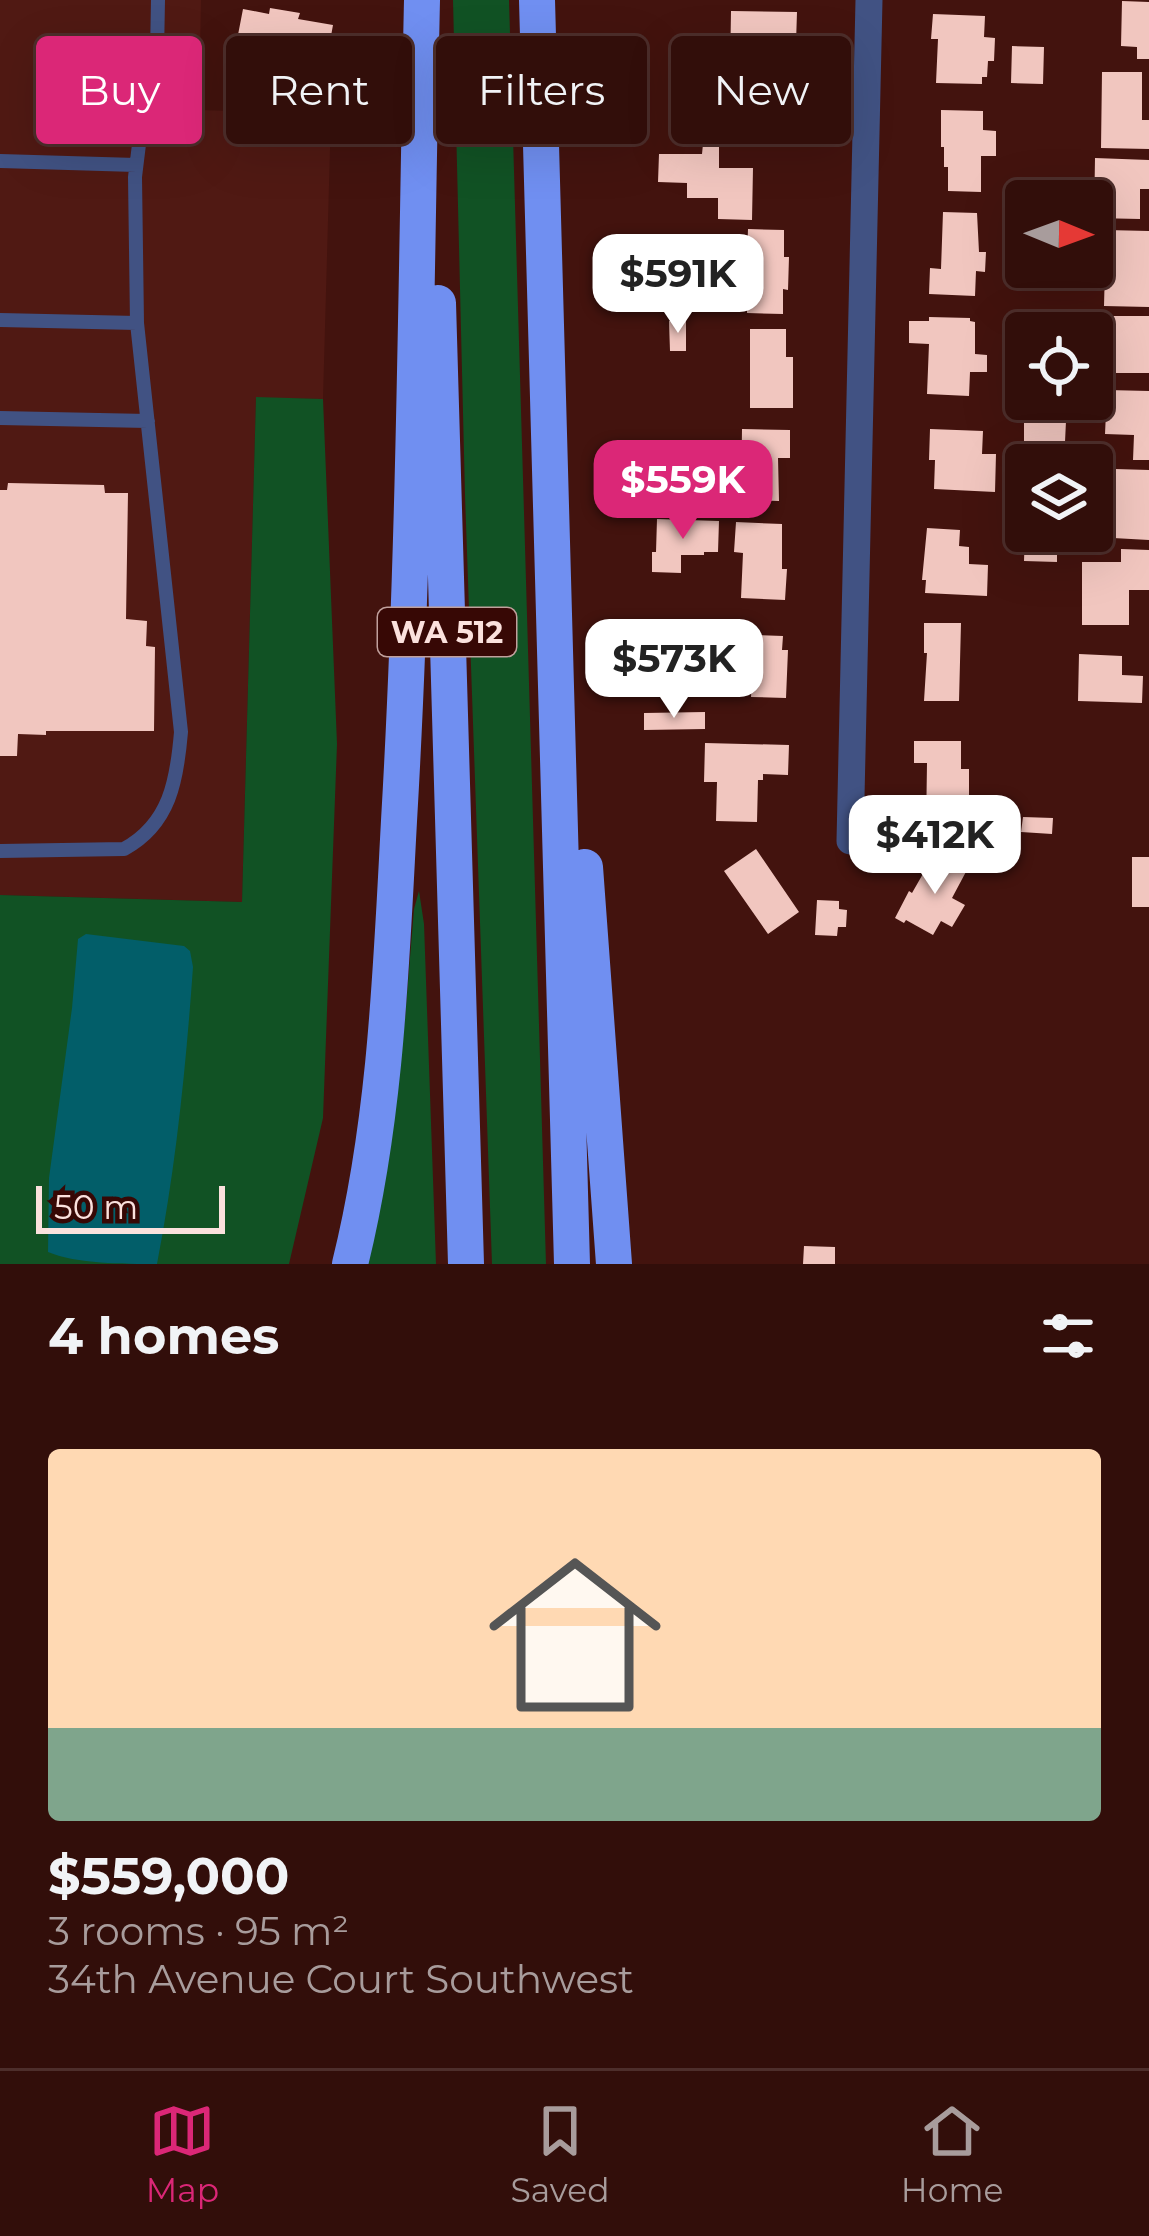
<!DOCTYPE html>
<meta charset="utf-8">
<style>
:root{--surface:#320e0a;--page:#3a1713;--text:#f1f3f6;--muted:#a89c9c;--line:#4d2e2b;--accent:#db2777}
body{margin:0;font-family:Montserrat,sans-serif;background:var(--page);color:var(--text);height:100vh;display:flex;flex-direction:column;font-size:45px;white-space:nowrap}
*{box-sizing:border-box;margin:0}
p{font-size:39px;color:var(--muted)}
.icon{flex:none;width:66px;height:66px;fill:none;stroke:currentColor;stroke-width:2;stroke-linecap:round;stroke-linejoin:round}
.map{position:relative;height:1264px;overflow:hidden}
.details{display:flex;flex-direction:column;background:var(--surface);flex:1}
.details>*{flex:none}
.guide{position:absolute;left:36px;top:36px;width:1077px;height:108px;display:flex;gap:24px}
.needle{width:78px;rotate:91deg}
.controls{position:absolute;left:1005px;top:180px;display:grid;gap:24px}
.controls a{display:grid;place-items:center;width:108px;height:108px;border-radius:12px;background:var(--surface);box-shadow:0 12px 48px #0002,0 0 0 3px var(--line);font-size:60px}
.scale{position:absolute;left:36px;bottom:30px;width:189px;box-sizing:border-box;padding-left:12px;border:6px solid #fbe1dd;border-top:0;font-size:33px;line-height:42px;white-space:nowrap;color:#fbe1dd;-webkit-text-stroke:9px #370805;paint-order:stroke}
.price{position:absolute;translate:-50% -102px;padding:0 27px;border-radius:24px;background:#fff;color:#222;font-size:39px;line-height:78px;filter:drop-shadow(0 3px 6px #0008)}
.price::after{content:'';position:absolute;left:50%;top:72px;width:36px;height:27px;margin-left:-18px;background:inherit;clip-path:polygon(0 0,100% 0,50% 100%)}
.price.on{background:var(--accent);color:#fff}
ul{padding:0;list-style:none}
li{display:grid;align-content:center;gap:24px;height:636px;padding:0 48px}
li+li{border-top:3px solid var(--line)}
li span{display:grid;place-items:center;height:372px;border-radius:12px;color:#555}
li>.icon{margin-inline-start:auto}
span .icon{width:216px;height:216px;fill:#fffc;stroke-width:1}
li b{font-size:51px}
h2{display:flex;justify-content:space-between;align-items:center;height:144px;padding:0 48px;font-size:51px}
.chip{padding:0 42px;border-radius:12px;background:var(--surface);box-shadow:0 12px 48px #0002,0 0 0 3px var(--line);font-size:42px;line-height:108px}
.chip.on{background:var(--accent);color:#fff}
.tab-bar{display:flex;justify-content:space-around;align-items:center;height:168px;border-top:3px solid var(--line);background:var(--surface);font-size:33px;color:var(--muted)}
.tab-bar a{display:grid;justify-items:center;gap:6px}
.tab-bar .on{color:var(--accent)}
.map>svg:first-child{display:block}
.built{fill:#501913}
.green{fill:#115224}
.water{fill:#025e69}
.building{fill:#f1c6bf}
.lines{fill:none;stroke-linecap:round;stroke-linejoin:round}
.lane{stroke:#415283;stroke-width:14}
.street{stroke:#415283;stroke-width:27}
.highway{stroke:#708ff1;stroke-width:36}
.labels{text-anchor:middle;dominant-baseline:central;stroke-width:12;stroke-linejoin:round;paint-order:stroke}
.shield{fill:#370805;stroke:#c0a09c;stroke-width:3}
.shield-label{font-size:30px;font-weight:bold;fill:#fbe1dd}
</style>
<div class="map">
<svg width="1149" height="1264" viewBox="0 0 1149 1264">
<rect width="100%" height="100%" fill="#43130e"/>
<path class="built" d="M0,0H201L199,110L331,114L323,399L256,398L242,902L0,895Z"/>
<path class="green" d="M453,0H509L546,1264H492L465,495Z
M256,397L323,399L337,744L323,1118L289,1264H0V895L242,902Z
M419,891L424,924L436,1264H368L405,1019L414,909Z"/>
<path class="water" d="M86,934L184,946L190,951L193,967C186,1066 176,1166 157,1264C124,1264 76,1264 48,1252L49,1178L72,1008L78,939Z"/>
<path class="building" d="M1122,1L1149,2V59H1137V47L1121,46Z
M270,8L300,13L298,19L333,25L327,58L237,40L243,9L269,14Z
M731,11L797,12L796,43H781L780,72L730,71Z
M933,14L985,16L984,37L995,38L994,61H988L987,77H982V84L936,83L938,39H931Z
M1012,46L1044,47L1043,84L1011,83Z
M1102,72H1142V120H1149V149L1101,148Z
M941,110L983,111V130L996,131V156H981V192L948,191V167H944V147H941Z
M703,144H719V168H753L752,220L718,219V198H687V183L658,182L659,154H702Z
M1095,158L1149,160V189H1140V219L1094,218Z
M943,212L977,213L979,252H986L985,272L976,271L975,296L929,294L930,268L941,269Z
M748,229L784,230V257H789L788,290L783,289V314L747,313V293H742V274H733L734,256H747Z
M1106,230L1149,231V307L1104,306Z
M1028,311L1057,312V333H1027Z
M1097,316H1149V373H1097Z
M929,317L970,318V321L975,322V354L987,355V372H970L969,396L927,394L929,344L909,343V321H929Z
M669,321H686V351H670Z
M750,329H786V357H793V408H750Z
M1107,390L1149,391V460H1133L1134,435L1105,434Z
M1024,416L1058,418V421H1066L1065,442H1056V446L1024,444Z
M742,429L790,430V458H778L779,501L741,500Z
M930,429L983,431L982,454H996L995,492L934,489L935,460H929Z
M1115,469L1149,470V540L1113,538Z
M8,483L104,485L105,493H128L126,619L147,621L146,646L155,647L154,731H46V735L18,734L17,756H0V490H7Z
M657,519L719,521L718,552H704V555H681V573L652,572V552H656Z
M736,522L782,524V569H787L785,600L741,598L743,553L734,552Z
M927,528L960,530L959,546L969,547V564L988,565L987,596L925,593L926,580H922Z
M1025,531H1057V562L1024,561Z
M1121,549L1149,550V590H1129V625H1082V562H1121Z
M924,623H961L959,701H924L927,653H924Z
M733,634L783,636L782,650H788L786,698L751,697L753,658H732Z
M1079,654L1122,656V675L1143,676L1142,703L1078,701Z
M705,712V729L644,730V713Z
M914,741H961V769H969V797H962V830H926L927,763H914Z
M705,743L789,745L788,775L763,774V780H758L757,822L716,821L717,782H704Z
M1023,817L1053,818L1052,834L1021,832Z
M756,849L799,912L768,934L724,871Z
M940,853L968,868L952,898L965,905L952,927L941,921L933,935L906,920L904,923L895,918L909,891L912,893L924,872L929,874Z
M1132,857H1149V907H1132Z
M817,900L839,901V909L847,910L846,927H838L837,936L815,935Z
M804,1246L835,1247V1264H803Z"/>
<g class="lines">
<path class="lane" d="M0,161L136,165
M0,320L137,323
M0,418L148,421
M0,851L124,849C170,824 177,780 181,732L137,323L135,177L141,128L157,54L158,0"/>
<path class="street" d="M850,841L869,0"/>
<path class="highway" d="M537,0L572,1264
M438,303L466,1264
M585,867L614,1264
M350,1264C386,1119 391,969 399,821C415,548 416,273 422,0"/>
</g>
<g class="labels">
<rect class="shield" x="378" y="608" width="138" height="48" rx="9"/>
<g class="shield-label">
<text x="447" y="632">WA 512</text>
</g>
</g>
</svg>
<div class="controls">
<a><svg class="needle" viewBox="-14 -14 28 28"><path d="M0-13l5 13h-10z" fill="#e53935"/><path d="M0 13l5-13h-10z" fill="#a89c9c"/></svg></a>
<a><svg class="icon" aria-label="locate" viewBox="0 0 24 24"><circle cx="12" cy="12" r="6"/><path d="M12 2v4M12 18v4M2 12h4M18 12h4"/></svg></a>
<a><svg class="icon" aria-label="layers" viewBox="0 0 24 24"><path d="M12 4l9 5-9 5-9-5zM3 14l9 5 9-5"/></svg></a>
</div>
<div class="scale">50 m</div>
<b class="price" style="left:678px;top:336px">$591K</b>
<b class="price on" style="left:683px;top:542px">$559K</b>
<b class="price" style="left:674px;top:721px">$573K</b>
<b class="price" style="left:935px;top:897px">$412K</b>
<div class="guide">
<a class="chip on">Buy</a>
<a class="chip">Rent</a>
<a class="chip">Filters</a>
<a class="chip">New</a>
</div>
</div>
<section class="details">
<h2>4 homes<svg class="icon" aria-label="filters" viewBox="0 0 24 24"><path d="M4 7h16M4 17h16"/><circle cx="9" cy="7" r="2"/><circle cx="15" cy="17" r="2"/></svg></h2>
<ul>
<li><span style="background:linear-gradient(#ffd9b3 75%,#7fa58c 0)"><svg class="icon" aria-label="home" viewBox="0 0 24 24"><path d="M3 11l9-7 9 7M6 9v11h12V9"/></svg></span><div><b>$559,000</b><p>3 rooms · 95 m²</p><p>34th Avenue Court Southwest</p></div></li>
</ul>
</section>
<nav class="tab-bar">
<a class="on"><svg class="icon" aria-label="map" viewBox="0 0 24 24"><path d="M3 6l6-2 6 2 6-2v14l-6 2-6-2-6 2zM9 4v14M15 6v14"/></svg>Map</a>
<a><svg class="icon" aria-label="saved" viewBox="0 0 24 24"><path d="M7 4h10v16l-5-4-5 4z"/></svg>Saved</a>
<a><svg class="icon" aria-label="home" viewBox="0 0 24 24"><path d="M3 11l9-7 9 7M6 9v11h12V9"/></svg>Home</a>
</nav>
